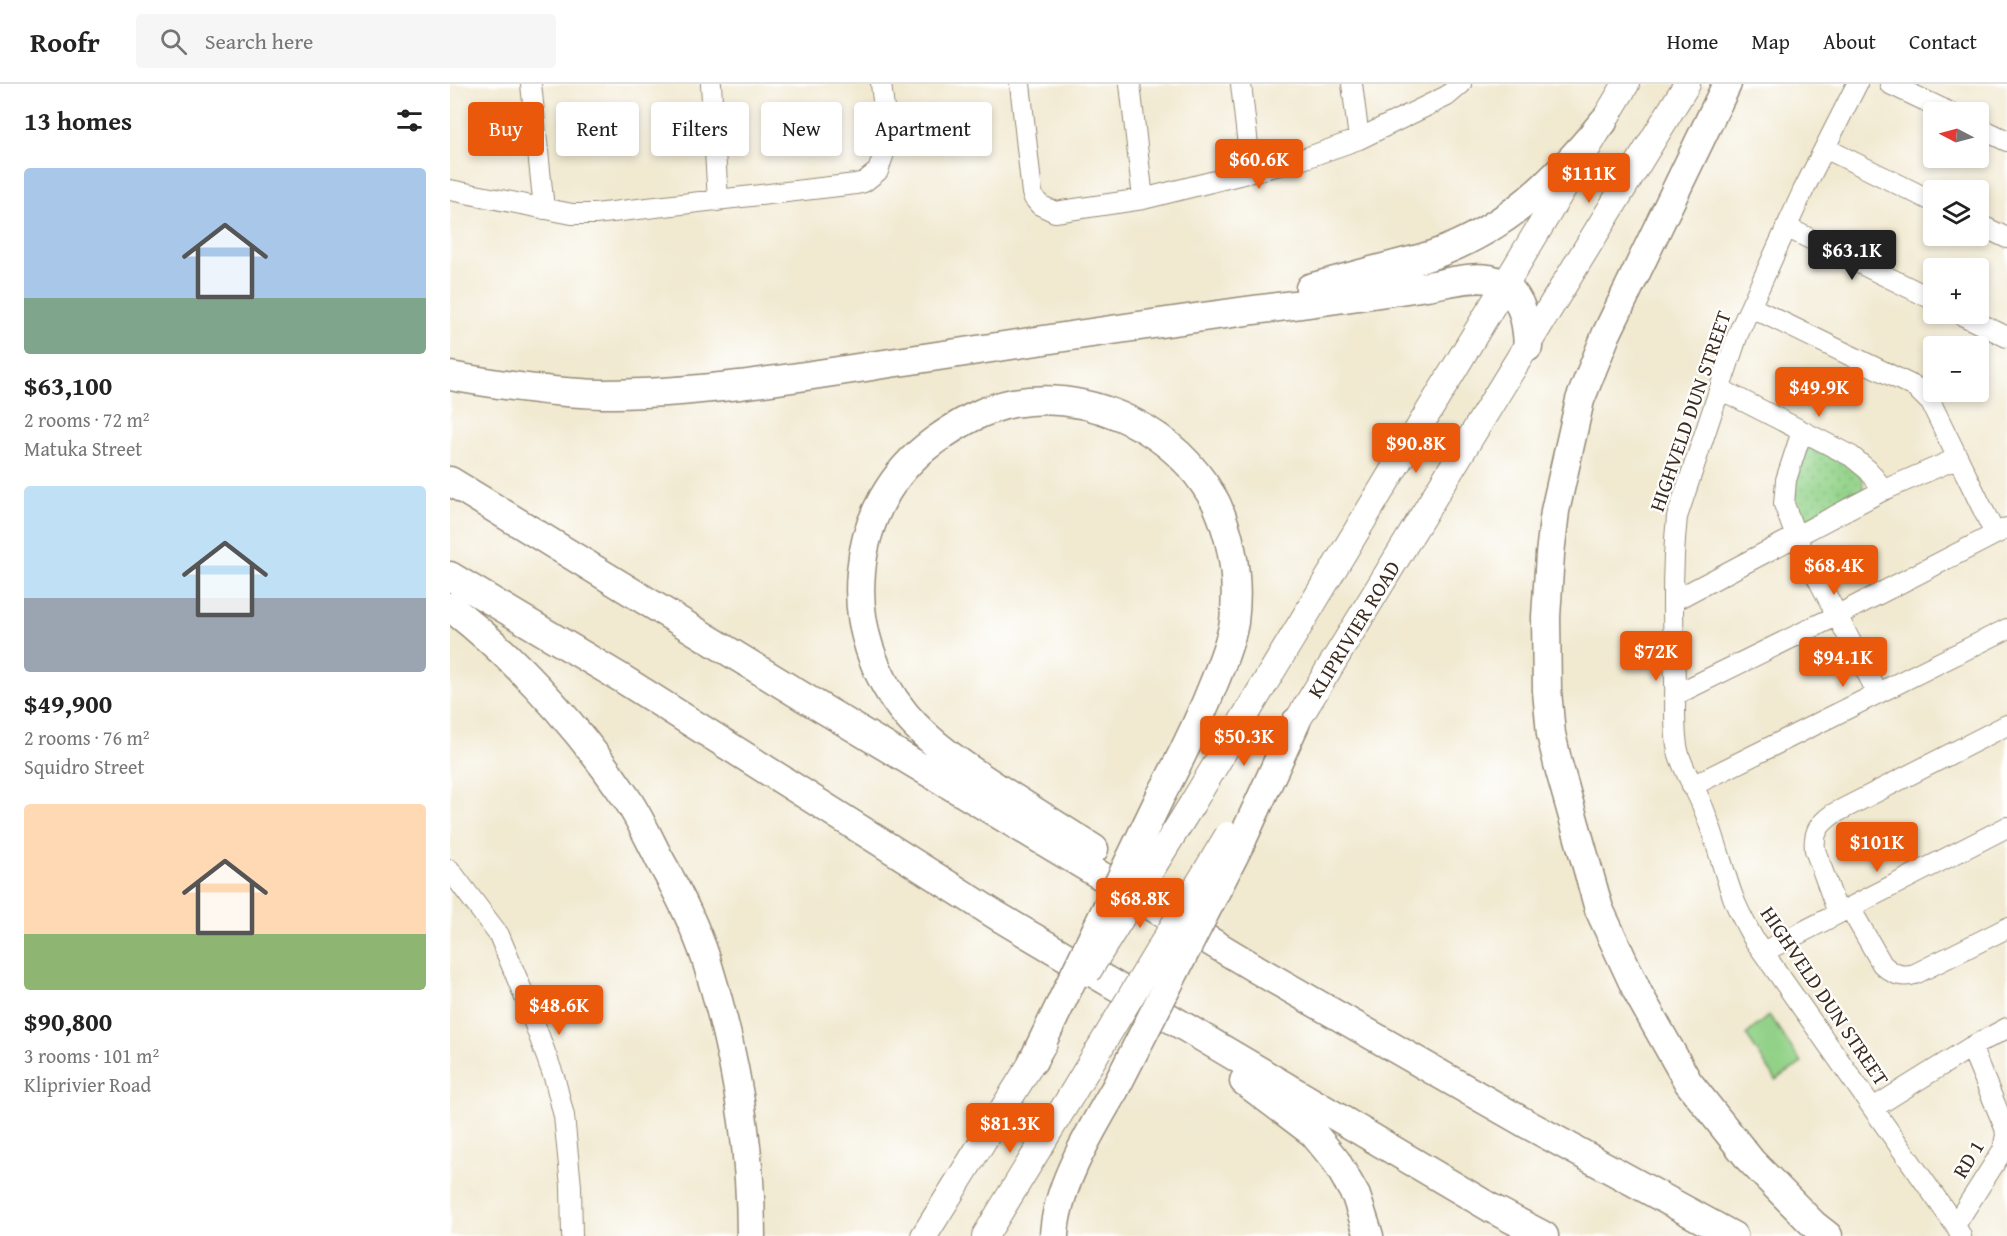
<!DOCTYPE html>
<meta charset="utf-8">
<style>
:root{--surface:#fff;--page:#f6f6f6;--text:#222;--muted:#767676;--line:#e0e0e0;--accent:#ea580c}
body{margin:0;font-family:"Gentium Book Plus",serif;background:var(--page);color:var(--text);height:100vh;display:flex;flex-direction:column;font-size:22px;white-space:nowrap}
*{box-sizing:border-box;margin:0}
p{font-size:20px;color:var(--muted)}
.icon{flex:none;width:33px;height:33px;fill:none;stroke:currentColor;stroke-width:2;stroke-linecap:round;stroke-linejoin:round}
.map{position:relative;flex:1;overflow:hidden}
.details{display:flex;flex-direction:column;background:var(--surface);width:450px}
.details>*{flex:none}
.guide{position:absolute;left:18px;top:18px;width:570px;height:54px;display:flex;gap:12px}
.needle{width:39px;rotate:276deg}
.fabs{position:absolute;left:1473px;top:18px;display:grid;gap:12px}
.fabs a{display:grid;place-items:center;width:66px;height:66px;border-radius:6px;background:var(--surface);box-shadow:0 3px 9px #0003;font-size:30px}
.price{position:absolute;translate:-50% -51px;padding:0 14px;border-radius:6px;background:var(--accent);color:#fff;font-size:20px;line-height:39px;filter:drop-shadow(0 2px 3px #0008)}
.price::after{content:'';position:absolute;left:50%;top:36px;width:18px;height:14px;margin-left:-9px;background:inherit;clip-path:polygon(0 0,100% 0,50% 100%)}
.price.current{background:#222;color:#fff}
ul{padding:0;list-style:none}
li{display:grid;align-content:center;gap:12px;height:318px;padding:0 24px}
li span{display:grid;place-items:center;height:186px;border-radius:6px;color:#555}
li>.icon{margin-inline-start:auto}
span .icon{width:108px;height:108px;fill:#fffc;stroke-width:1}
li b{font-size:26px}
h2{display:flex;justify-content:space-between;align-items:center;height:72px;padding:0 24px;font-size:26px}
.tag{padding:0 21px;border-radius:6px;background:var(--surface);box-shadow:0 3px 9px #0003;font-size:21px;line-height:54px}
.tag.current{background:var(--accent);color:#fff}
header{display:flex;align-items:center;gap:36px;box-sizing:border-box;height:84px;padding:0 30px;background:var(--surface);border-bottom:2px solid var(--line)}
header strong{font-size:28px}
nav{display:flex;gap:33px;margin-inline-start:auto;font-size:21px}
.search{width:420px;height:54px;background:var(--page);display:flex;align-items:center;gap:15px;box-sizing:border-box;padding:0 21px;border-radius:6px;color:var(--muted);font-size:22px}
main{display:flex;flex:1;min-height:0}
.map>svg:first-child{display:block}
.grass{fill:url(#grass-dots);stroke:#667e53;stroke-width:1.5}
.pitch{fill:#92d288;stroke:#667e53;stroke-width:1.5}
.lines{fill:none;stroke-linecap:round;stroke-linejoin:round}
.minor-casing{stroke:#968a77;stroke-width:22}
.major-casing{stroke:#968a77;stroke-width:28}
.highway-casing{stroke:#968a77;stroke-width:31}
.minor{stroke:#fff;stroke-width:20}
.major{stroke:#fff;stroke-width:26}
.highway{stroke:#fff;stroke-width:28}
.major-bridge-casing{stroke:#968a77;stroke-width:28;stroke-linecap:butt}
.highway-bridge-casing{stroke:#968a77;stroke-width:31;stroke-linecap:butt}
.major-bridge{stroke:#fff;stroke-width:26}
.highway-bridge{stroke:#fff;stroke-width:28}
.labels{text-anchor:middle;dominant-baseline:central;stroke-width:4.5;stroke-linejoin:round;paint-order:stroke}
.street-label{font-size:21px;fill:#3b2a1e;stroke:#fff}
</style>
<header>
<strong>Roofr</strong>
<div class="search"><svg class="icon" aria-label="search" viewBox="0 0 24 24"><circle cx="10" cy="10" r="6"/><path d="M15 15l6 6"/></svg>Search here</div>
<nav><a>Home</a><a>Map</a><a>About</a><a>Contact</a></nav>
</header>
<main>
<section class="details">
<h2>13 homes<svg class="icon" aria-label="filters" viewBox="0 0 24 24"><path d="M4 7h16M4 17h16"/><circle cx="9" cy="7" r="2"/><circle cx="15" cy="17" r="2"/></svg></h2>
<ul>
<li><span style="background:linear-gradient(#a9c7e8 70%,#7fa58c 0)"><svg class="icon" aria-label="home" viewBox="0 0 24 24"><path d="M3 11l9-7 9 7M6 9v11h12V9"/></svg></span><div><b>$63,100</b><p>2 rooms · 72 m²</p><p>Matuka Street</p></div></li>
<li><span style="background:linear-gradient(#bfe0f5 60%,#9aa5b1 0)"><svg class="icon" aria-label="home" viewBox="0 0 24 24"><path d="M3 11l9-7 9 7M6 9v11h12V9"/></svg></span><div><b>$49,900</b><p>2 rooms · 76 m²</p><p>Squidro Street</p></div></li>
<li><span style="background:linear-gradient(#ffd9b3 70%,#8fb573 0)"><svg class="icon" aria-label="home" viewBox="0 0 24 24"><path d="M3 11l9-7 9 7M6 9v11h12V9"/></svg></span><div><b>$90,800</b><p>3 rooms · 101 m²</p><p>Kliprivier Road</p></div></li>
</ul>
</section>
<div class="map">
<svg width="1557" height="1152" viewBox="0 0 1557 1152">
<defs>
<pattern id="grass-dots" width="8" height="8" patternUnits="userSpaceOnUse" patternTransform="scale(1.5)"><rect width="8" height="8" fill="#92d288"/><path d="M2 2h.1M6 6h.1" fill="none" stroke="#7fb475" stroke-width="1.8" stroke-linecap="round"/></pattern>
</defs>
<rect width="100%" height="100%" fill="#fff"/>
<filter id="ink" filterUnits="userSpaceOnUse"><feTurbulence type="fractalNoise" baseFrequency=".0167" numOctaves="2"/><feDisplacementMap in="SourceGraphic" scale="12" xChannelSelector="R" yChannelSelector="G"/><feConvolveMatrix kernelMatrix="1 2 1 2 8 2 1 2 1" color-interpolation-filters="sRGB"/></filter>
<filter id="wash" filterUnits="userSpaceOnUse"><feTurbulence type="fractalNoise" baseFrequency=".008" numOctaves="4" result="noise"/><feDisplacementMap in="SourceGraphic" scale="24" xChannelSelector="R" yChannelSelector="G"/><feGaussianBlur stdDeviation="1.35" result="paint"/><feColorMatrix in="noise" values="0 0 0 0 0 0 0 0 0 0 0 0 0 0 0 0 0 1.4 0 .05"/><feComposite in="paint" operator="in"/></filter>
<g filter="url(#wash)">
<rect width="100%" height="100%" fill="#f1e9d0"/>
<path class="grass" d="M1361,362L1374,365L1410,389L1413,397V408L1351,440L1337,413L1356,363Z"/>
<path class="pitch" d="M1319,931L1352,979L1326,996L1296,951Z"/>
</g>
<g filter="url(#ink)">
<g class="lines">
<defs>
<path id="minor" d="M81,0L94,125
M261,0L268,117
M570,0L582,109L584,114L590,121L605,128L693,115L801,88L850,76L909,55L997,12L1011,0
M680,0L693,115
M791,0L801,88
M902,0L909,55
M1407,0L1353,107L1288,250L1227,433C1221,488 1223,543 1225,598C1226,622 1223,644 1228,667C1233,687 1245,703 1252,721C1265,751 1272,783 1283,813C1288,827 1296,841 1303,854L1505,1141L1511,1152
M1440,0L1499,28
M1528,43L1557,57
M1375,64L1484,118
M0,106L122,130H145L406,100L414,98L428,87L438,57L431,0
M1528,140L1557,154
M1336,143L1484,216
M1301,223L1465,303L1481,319L1545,450
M1510,230L1557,253
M1270,305L1401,372L1418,386L1434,406
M1352,347L1336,396L1334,420L1346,453L1427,608
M1223,517L1434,406L1508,374
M1225,611L1386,532L1557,444
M1242,702L1557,545
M0,786L49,851L76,916L105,996L114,1032L121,1102L122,1152
M1400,824L1432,880C1442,890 1451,894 1465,890L1557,844
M1388,829L1365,766C1363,748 1369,740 1383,730L1557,641
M1313,868L1557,743
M1423,1024L1521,963L1557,944
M1505,1141L1553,1066L1556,1051L1555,1044L1521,963"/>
<g id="major">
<path id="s1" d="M836,655L1237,0"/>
<path d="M742,720L1176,0"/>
<path d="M474,1152L594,959"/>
<path d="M535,1152L622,1010"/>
</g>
<path id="highway" d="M1277,0L1156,251L1130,316L1105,427L1100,470L1096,533L1097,607L1101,650L1108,680L1149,825L1188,909L1238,998L1301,1077L1364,1141L1378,1152
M860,204C888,196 916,188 945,181C958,177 972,175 985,170C1057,144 1106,96 1153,38
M0,292C50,301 102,309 153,310C251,310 350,293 447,278C577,259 706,238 836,222C883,216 930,209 977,202C996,199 1019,192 1039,195C1071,202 1077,235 1078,263
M0,397L350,611L808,886L1077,1040L1283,1152
M0,492L171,594L549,833L1041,1124L1094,1152
M0,523C68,576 126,641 175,712C189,732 199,755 210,776C227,806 245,842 256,875C284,964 301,1059 301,1152
M792,756L846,638
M644,765C614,746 584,727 554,708C520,686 483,663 456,631C423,591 406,540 411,488C415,436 441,388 484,357C508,340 533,325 563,319C636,306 714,341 755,401C759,408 764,414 767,421C783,458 789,498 784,538C781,557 773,576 766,594C750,635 731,674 710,713
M583,977L598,946
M794,997L863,1049L886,1077L906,1112L919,1152
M604,1152C606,1103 641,1047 665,1005"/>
</defs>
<use href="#minor" class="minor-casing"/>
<use href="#major" class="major-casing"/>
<use href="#highway" class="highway-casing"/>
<use href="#minor" class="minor"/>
<use href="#major" class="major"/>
<use href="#highway" class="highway"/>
<defs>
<path id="major-bridge" d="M637,889L742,720
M622,1010L778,751"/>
<path id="highway-bridge" d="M598,946L710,713
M665,1005L792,756"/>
</defs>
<use href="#major-bridge" class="major-bridge-casing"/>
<use href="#highway-bridge" class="highway-bridge-casing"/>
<use href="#major-bridge" class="major-bridge"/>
<use href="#highway-bridge" class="highway-bridge"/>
</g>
</g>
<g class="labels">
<g class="street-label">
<text transform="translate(1240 327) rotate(-71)">HIGHVELD DUN STREET</text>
<text stroke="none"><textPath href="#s1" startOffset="129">KLIPRIVIER ROAD</textPath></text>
<text transform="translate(1375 912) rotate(56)">HIGHVELD DUN STREET</text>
<text transform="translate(1518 1075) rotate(-59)">RD 1</text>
</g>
</g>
</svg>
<div class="fabs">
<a><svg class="needle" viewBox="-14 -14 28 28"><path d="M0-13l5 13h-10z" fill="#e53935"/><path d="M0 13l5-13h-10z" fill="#767676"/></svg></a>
<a><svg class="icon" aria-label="layers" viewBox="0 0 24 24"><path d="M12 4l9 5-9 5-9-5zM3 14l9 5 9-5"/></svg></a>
<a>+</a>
<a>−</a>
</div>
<b class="price" style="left:809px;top:106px">$60.6K</b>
<b class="price" style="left:1139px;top:120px">$111K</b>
<b class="price current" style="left:1402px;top:197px">$63.1K</b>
<b class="price" style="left:1369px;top:334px">$49.9K</b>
<b class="price" style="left:966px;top:390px">$90.8K</b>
<b class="price" style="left:1384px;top:512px">$68.4K</b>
<b class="price" style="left:1206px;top:598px">$72K</b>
<b class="price" style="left:1393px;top:604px">$94.1K</b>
<b class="price" style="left:794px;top:683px">$50.3K</b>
<b class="price" style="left:1427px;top:789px">$101K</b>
<b class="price" style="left:690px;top:845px">$68.8K</b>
<b class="price" style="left:109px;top:952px">$48.6K</b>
<b class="price" style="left:560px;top:1070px">$81.3K</b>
<div class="guide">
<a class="tag current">Buy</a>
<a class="tag">Rent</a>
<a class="tag">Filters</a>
<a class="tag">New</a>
<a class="tag">Apartment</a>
</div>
</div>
</main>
